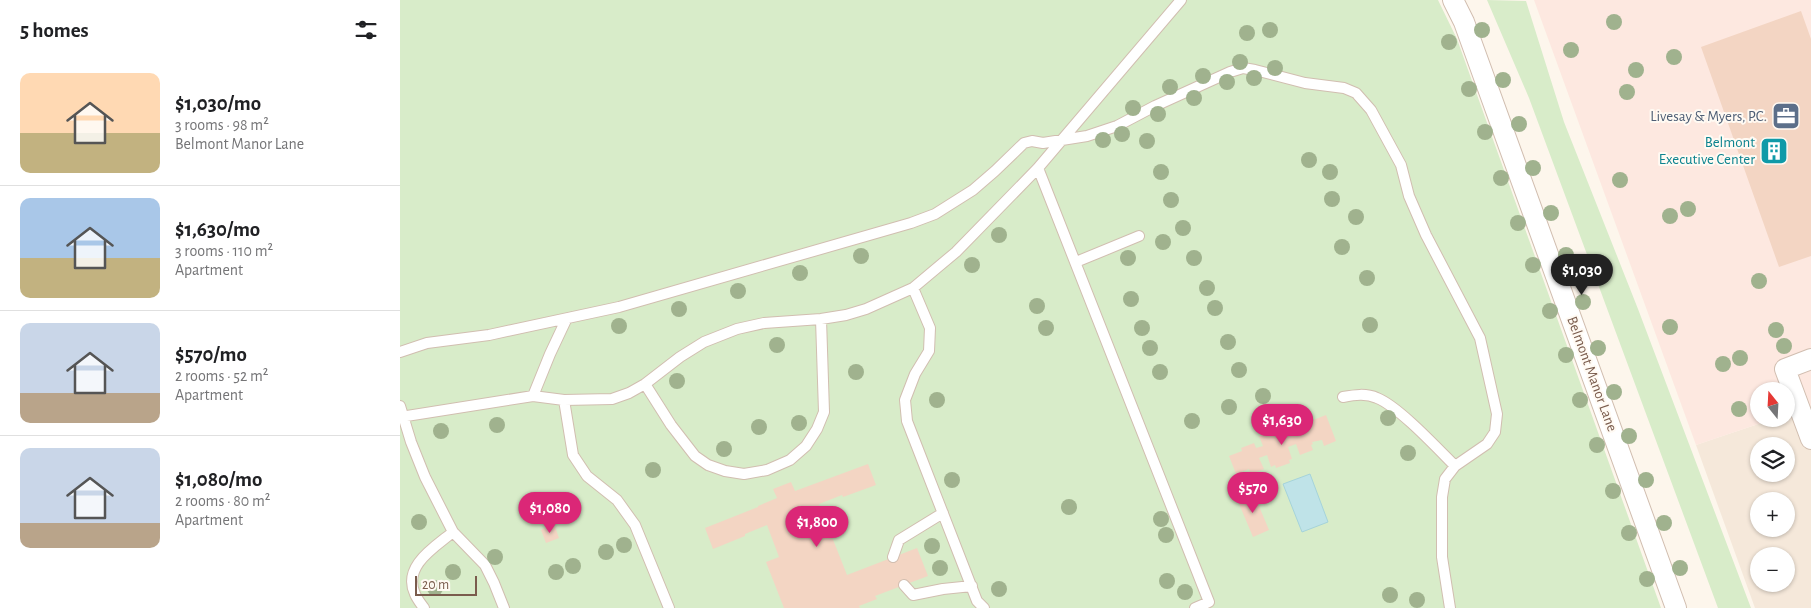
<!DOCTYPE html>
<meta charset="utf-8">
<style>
:root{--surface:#fff;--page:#f6f6f6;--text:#202124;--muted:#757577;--line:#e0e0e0;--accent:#db2777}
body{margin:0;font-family:"Alegreya Sans",sans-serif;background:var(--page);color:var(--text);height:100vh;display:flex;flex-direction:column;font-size:19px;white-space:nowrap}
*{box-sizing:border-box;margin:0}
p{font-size:16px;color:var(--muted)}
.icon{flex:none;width:28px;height:28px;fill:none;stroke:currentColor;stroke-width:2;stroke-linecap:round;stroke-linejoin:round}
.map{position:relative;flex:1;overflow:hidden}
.details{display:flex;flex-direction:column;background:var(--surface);width:400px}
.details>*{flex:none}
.needle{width:32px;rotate:342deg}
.fabs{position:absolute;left:1350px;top:382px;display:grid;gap:10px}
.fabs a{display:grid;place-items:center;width:45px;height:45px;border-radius:50%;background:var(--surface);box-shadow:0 1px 4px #0004;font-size:25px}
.scale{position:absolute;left:15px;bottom:12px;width:62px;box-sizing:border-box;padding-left:5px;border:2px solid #7a5c4d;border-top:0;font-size:14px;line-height:18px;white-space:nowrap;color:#7a5c4d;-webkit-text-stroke:4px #fffaf3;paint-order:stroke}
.price{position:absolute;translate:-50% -42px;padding:0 11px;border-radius:18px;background:var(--accent);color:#fff;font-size:16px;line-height:32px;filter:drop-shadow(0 1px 2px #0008)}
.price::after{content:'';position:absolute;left:50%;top:30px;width:15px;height:11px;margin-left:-8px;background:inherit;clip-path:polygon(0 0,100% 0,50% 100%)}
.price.current{background:#222;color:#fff}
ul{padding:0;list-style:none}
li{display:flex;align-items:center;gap:15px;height:125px;padding:0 20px}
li+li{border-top:1px solid var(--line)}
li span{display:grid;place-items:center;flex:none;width:140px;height:100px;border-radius:10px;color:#555}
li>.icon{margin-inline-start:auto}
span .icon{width:60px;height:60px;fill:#fffc;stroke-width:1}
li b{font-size:21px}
h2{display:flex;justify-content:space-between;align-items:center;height:60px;padding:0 20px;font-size:21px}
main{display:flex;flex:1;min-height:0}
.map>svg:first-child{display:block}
.residential{fill:#f5e8da;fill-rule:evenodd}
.commercial{fill:#fde8e0}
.green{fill:#d8ecc9}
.water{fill:#bfe3e8;stroke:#a5d3da}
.building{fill:#f3d5c3}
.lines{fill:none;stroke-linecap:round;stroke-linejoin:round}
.lane-casing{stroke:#d1beb0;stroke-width:12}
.street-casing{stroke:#d1beb0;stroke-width:22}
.lane{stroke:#fff;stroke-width:10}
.street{stroke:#fff;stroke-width:20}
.tree{fill:#a0b28e}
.labels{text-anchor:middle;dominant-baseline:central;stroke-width:4;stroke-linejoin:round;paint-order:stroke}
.service-label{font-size:15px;fill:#4e5e75;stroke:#fffaf3;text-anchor:end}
.culture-label{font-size:15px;fill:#0d838f;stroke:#fffaf3;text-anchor:end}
.street-label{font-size:15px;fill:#7a5c4d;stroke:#fffaf3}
</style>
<main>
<section class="details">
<h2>5 homes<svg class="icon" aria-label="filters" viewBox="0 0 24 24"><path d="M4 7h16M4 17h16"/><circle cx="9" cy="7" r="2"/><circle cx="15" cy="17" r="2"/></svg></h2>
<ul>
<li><span style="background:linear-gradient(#ffd9b3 60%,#c2b280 0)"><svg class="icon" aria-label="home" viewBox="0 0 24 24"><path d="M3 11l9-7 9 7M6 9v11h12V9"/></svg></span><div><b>$1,030/mo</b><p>3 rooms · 98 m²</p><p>Belmont Manor Lane</p></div></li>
<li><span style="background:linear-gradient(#a9c7e8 60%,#c2b280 0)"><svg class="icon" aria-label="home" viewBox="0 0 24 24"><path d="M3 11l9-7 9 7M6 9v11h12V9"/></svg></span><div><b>$1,630/mo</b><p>3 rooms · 110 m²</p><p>Apartment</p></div></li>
<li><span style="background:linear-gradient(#c9d6e8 70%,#b9a48a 0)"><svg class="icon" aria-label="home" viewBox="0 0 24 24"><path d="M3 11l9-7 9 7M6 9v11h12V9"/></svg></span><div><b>$570/mo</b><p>2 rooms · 52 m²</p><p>Apartment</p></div></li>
<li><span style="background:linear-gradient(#c9d6e8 75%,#b9a48a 0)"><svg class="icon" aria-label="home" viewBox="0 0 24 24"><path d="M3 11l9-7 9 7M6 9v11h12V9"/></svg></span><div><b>$1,080/mo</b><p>2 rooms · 80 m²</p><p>Apartment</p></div></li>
</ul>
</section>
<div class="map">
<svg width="1411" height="608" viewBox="0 0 1411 608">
<rect width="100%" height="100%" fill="#fdf6ec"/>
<path class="residential" d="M1411,406V608H1355L1296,445L1373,419H1386V414ZM1359,446H1386V474H1359ZM1359,501H1386V529H1359ZM1359,556H1386V584H1359Z"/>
<path class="commercial" d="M1134,0H1411V406L1386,414V391H1359V419H1373L1296,445Z"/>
<path class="green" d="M0,0H1038L1057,39L1261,608H0Z
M1087,0L1126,1L1164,122L1238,309L1351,608H1318L1129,98Z"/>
<path class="water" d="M910,474L928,522L902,532L883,484Z"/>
<path class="building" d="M1401,11L1411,39V256L1379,267L1301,47Z
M926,415L936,441L924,446L922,440L912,442L913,444L911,445L913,450L900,455L896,444L888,447L892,459L889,460L890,463L876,468L875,465L871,467L867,455L859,458L864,469L851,474L849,469L836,474L829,456L842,451L841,448L854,443L856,448L863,446L859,436L863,435L862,433L876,427V429L880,428L884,437L892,434L890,429L902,424L903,426L906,425L907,428L912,426L911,423L914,422L913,420Z
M468,464L476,485L443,497L442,495L419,504L447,575L517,548L528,576L475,596L477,599L459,606L460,608H384L366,562L379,557L367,525L345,534V536L313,549L305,528L358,507V506L377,498L373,489L391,482L395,491Z
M853,492L869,530L853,537L837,499Z
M154,524L159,538L146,543L141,530Z"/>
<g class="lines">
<defs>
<path id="lane" d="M638,168L809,602L795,608
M676,262L739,236
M513,288L530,328L529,351L515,374L505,400L507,421L577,601L584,608
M0,352L27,343L89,335L219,307L511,223L535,214L573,190L595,171L624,143L632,141L643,143L687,136L717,126L755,106L830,72L843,68L855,70L905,83L944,88L956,93L971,110L1001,165L1009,196L1026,235L1080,338L1097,414L1095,432L1087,444L1055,466L1045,479L1042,497V557L1050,608
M245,384L271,425L295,456L308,465L325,471L344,474L367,470L390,460L406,446L417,429L424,412L421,319
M133,396L150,354L166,320
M943,397C954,395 966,393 977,398C998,406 1038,449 1055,466
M0,406L11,442L25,477L53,532C35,547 2,566 15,594C17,599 21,604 24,608
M0,417L133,396L164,400
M53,532L85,565L94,583L104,608
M493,557L499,540L543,513
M504,585L513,595L543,589L572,586
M269,608L235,525L217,500L187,476L173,455L164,400L212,399L229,393L245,384L280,357L304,342L337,329L364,323L421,319L446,315L466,309L513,288L556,252L638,168L781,0"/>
<path id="street" d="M1053,0L1064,22L1276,608
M1411,359L1385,369L1411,439"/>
</defs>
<use href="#lane" class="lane-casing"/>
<use href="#street" class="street-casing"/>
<use href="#lane" class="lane"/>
<use href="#street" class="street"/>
</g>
<g class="tree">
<circle cx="1214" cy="22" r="8"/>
<circle cx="870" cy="30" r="8"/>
<circle cx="1082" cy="30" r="8"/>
<circle cx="847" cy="33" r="8"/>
<circle cx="1049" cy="42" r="8"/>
<circle cx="1171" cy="50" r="8"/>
<circle cx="1274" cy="57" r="8"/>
<circle cx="840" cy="62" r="8"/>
<circle cx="875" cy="68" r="8"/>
<circle cx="1236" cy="70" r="8"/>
<circle cx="803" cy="76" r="8"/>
<circle cx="854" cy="78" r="8"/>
<circle cx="1103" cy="80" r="8"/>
<circle cx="827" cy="82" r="8"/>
<circle cx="770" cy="87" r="8"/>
<circle cx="1069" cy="89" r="8"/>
<circle cx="1227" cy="92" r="8"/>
<circle cx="794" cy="98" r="8"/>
<circle cx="733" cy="108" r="8"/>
<circle cx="758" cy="114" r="8"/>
<circle cx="1119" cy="124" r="8"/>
<circle cx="1085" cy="132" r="8"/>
<circle cx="722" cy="134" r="8"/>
<circle cx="703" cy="140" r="8"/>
<circle cx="747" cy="141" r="8"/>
<circle cx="909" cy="160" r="8"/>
<circle cx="1133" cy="168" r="8"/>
<circle cx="761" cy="172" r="8"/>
<circle cx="930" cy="172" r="8"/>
<circle cx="1101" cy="178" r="8"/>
<circle cx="1220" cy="180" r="8"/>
<circle cx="932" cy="199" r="8"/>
<circle cx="771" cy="200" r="8"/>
<circle cx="1288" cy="209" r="8"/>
<circle cx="1151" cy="213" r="8"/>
<circle cx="1270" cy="216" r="8"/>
<circle cx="956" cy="217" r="8"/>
<circle cx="1118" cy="223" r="8"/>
<circle cx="783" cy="228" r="8"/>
<circle cx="599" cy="235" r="8"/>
<circle cx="763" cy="242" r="8"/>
<circle cx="942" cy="247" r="8"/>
<circle cx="1166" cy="255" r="8"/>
<circle cx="461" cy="256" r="8"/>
<circle cx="728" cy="258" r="8"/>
<circle cx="794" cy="258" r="8"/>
<circle cx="572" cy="265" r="8"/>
<circle cx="1133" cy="265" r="8"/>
<circle cx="400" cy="273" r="8"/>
<circle cx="967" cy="278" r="8"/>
<circle cx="1359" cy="281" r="8"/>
<circle cx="807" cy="288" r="8"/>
<circle cx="338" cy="291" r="8"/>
<circle cx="731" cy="299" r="8"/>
<circle cx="1183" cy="302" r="8"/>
<circle cx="637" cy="306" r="8"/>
<circle cx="815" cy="308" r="8"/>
<circle cx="279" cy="309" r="8"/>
<circle cx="1150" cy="311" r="8"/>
<circle cx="970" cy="325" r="8"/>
<circle cx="219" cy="326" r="8"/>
<circle cx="1270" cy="327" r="8"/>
<circle cx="646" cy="328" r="8"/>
<circle cx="742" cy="328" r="8"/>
<circle cx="1376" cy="330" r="8"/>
<circle cx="828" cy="342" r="8"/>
<circle cx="377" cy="345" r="8"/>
<circle cx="1384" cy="346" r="8"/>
<circle cx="750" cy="348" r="8"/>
<circle cx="1198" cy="348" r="8"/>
<circle cx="1166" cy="355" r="8"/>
<circle cx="1340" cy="358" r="8"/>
<circle cx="1323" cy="364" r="8"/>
<circle cx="839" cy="370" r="8"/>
<circle cx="456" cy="372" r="8"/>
<circle cx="760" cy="372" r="8"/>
<circle cx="277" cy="381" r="8"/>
<circle cx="1214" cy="392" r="8"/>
<circle cx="863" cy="396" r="8"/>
<circle cx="537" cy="400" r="8"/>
<circle cx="1180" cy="400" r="8"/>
<circle cx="829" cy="407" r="8"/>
<circle cx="1339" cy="409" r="8"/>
<circle cx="988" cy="418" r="8"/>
<circle cx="792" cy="421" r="8"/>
<circle cx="399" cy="423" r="8"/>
<circle cx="97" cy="425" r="8"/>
<circle cx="359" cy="427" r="8"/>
<circle cx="41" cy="431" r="8"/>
<circle cx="1229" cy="436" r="8"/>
<circle cx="1197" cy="445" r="8"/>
<circle cx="324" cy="449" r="8"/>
<circle cx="1008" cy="453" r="8"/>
<circle cx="253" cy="470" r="8"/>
<circle cx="552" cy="480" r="8"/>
<circle cx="1246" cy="480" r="8"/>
<circle cx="1213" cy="491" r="8"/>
<circle cx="669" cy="507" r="8"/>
<circle cx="761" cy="519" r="8"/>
<circle cx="19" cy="522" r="8"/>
<circle cx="1264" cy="523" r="8"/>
<circle cx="1229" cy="533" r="8"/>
<circle cx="766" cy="535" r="8"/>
<circle cx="224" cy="545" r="8"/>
<circle cx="532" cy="546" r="8"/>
<circle cx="206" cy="552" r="8"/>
<circle cx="95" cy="557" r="8"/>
<circle cx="173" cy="566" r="8"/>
<circle cx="540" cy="568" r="8"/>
<circle cx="1280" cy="568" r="8"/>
<circle cx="53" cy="572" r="8"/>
<circle cx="156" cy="572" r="8"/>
<circle cx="1247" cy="579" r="8"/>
<circle cx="767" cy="581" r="8"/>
<circle cx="35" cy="588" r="8"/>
<circle cx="599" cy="589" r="8"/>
<circle cx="785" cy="592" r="8"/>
<circle cx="990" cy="595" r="8"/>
<circle cx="1017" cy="600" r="8"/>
</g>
<defs>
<symbol id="office-square" viewBox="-11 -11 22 22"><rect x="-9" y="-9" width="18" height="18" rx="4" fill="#5c6f8a" stroke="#fffaf3"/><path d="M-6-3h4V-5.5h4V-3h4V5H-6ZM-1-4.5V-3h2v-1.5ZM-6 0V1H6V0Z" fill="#fff"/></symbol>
<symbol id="building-square" viewBox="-11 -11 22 22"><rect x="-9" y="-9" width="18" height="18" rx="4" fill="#0f9aa8" stroke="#fffaf3"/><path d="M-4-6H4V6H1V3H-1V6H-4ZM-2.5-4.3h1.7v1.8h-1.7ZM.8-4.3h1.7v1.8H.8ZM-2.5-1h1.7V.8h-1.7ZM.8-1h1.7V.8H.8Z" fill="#fff"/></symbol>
</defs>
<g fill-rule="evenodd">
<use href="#office-square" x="1370" y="100" width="32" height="32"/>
<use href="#building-square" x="1358" y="135" width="32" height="32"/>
</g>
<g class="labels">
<g class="service-label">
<text x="1367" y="116">Livesay &amp; Myers, P.C.</text>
</g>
<g class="culture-label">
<text x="1355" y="142">Belmont<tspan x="1355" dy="17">Executive Center</tspan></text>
</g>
<g class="street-label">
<text transform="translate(1192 374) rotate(70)">Belmont Manor Lane</text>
</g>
</g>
</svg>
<div class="fabs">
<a><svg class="needle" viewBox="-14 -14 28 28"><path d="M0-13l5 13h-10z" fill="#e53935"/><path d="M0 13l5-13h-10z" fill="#757577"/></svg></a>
<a><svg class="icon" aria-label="layers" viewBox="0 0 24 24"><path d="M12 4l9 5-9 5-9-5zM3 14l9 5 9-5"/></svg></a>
<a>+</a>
<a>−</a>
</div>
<div class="scale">20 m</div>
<b class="price current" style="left:1182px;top:296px">$1,030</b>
<b class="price" style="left:882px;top:446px">$1,630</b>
<b class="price" style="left:853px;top:514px">$570</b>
<b class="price" style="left:150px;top:534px">$1,080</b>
<b class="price" style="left:417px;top:548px">$1,800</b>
</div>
</main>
